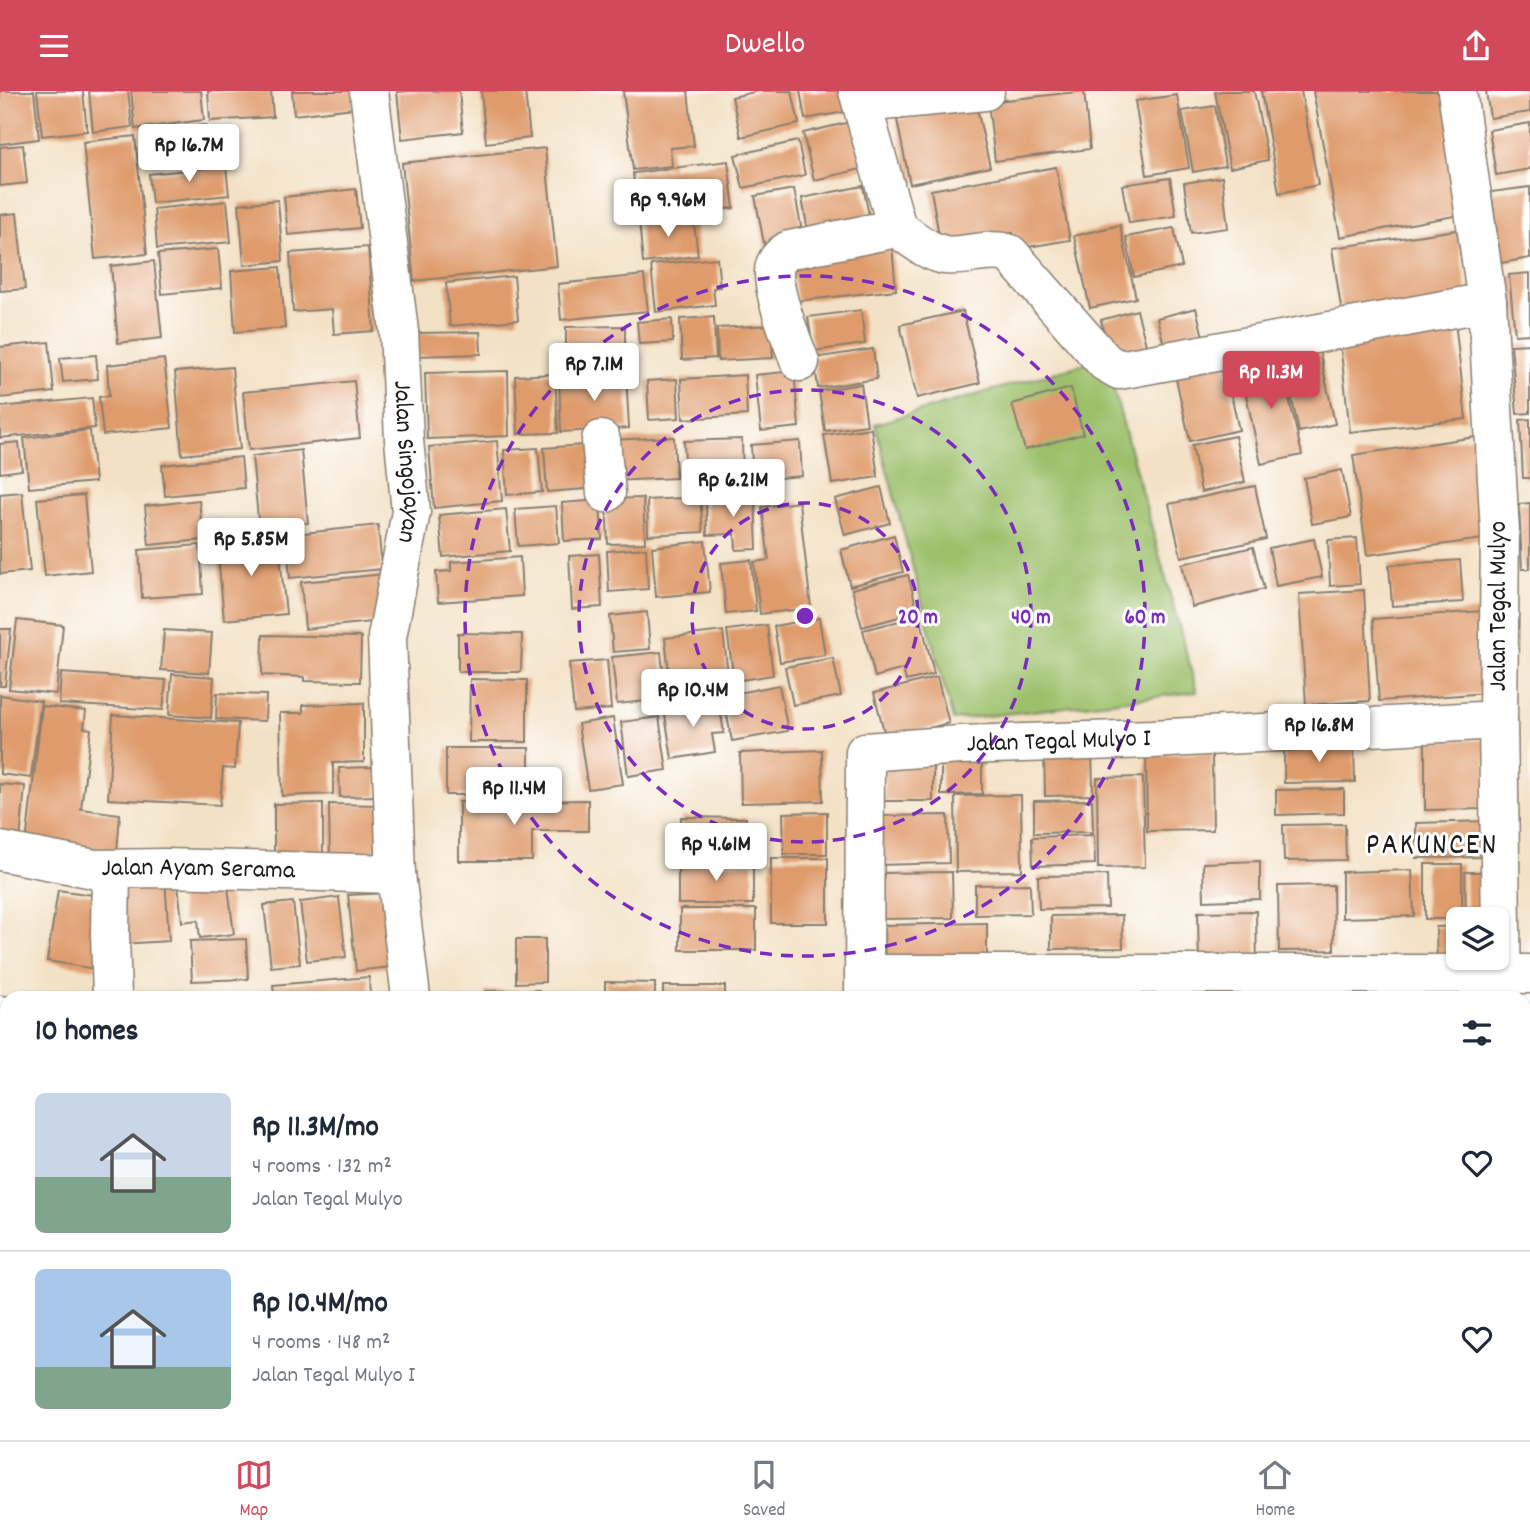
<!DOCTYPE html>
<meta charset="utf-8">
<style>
:root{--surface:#fff;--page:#f6f6f7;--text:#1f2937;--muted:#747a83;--line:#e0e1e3;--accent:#d1495b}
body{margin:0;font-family:Dekko,sans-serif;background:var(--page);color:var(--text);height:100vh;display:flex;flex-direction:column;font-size:26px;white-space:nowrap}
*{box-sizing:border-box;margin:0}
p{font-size:23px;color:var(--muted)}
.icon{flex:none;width:38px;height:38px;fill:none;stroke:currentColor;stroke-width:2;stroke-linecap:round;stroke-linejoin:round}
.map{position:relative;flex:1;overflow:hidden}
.drawer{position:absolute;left:0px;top:900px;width:1531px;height:450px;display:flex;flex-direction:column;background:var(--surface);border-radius:21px 21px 0 0;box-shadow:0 2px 5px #0004}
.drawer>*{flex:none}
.controls{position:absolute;left:1446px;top:816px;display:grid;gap:14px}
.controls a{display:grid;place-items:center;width:63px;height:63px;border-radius:10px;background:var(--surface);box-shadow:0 2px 5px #0004;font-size:35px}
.price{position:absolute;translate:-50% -60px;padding:0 16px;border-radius:7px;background:#fff;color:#222;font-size:23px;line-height:46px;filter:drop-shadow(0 2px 4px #0008)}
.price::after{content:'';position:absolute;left:50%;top:42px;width:21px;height:16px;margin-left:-10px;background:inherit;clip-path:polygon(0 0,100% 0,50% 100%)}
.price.selected{background:var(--accent);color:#fff}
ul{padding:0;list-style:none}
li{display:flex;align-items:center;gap:21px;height:175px;padding:0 35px}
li+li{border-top:2px solid var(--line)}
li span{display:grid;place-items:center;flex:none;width:196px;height:140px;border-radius:10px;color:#555}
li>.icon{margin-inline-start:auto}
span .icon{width:84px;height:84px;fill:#fffc;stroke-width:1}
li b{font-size:30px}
h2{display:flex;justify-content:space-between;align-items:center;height:84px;padding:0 35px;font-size:30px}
header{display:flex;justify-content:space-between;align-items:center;height:91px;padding:0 35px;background:var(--accent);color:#fff;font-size:32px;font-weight:600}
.tab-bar{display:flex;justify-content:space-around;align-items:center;height:98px;border-top:2px solid var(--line);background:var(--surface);font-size:19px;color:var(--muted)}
.tab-bar a{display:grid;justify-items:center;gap:4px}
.tab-bar .selected{color:var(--accent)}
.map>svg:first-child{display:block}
.green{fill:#9cc06b;stroke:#5c6e44;stroke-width:2}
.building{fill:#df9b6c}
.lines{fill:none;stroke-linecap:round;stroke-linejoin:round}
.street-casing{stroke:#887e70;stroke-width:41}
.street{stroke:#fff;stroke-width:38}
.ring{fill:none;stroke:#7b2cbf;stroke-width:3.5;stroke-dasharray:12 9}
.labels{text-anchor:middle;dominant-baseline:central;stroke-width:6;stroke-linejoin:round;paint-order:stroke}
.street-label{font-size:26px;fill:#1c1c1c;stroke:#fff}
.quarter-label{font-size:30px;letter-spacing:2px;fill:#1c1c1c;stroke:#fff}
.centre{fill:#7b2cbf;stroke:#fff;stroke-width:3.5}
.ring-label{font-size:21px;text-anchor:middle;font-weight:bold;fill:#7b2cbf;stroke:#fff;stroke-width:6;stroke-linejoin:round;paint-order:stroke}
</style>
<header><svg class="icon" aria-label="menu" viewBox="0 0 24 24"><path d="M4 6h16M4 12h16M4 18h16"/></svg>Dwello<svg class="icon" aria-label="share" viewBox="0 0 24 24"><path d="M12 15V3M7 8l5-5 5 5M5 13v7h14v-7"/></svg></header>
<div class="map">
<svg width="1530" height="1349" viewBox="0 0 1530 1349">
<rect width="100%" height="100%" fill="#fff"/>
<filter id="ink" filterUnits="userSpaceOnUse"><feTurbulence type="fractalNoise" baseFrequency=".0143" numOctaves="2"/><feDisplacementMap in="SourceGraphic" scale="14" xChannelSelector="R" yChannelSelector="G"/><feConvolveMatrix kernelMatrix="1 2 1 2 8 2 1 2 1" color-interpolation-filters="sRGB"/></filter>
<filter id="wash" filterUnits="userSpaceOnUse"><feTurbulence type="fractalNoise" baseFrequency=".00686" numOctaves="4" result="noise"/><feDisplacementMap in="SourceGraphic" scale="28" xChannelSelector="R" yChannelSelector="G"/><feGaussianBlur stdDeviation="1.57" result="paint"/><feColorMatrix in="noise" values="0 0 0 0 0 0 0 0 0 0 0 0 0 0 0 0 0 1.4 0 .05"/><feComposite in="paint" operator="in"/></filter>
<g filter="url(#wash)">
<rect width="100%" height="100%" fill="#f3e1c5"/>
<path class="green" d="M1105,267L1197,601L953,629L875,333Z"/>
<g id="blocks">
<path class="building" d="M0,0H34L39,48L0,53Z
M37,0H83L87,40L42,45Z
M89,0H128L132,36L93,41Z
M131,0H201L204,29L135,38Z
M208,0H271L273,26L210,30Z
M292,0H353L354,17L294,24Z
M410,0H459L463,41L402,48L397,1Z
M481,0H525L530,47L486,52Z
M623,0H688L694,55L670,57L672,75L633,79Z
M759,0H792L799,33L741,46L732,6Z
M800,0H853L856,19L805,28Z
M1084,0L1090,58L995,70L988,11Z
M1222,0H1254L1268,69L1230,77L1215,1Z
M1261,0H1301L1318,94L1279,102Z
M1313,0H1449L1471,122L1340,146Z
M1486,0H1530V21L1490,27Z
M1177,4L1189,77L1147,84L1135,10Z
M976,13L990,76L910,93L897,29Z
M1215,15L1225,75L1193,81L1182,20Z
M859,29L870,76L814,89L803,42Z
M1530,32V78L1496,84L1489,39Z
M205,34L208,64L150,71L147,40Z
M135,45L147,163L95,168L83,51Z
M798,50L805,84L743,97L735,64Z
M23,54L27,92L0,95V56Z
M545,57L557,175L414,190L402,72Z
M728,70L734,117L638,128L633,82Z
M226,75L229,104L152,112L149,83Z
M1056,76L1070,149L1016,158L1013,142L941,156L931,99Z
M1222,86L1228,137L1191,142L1184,92Z
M1170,87L1176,125L1129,132L1122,94Z
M863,95L870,129L808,141L802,107Z
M1530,96V167L1501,172L1491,101Z
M356,98L360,137L288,144L284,106Z
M794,98L804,151L765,158L755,105Z
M278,109L283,170L244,174L239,113Z
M227,110L231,151L157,158L154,118Z
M17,122L25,198L0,200V124Z
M693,124L698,165L643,172L639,130Z
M1120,134L1136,207L1090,217L1074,145Z
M1174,137L1182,176L1134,186L1126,146Z
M1457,139L1468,212L1343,230L1332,157Z
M892,154L896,199L797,210L791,166Z
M368,156L374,240L334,243L332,218L293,221L290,162Z
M218,158L222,197L162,203L158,163Z
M717,167L720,196L713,197L715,214L656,221L651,174Z
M154,170L162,247L118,252L111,175Z
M280,176L285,237L235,241L231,180Z
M1530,182V243L1515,244L1509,184Z
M644,184L648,220L561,229L558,193Z
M514,185L518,229L450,235L446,192Z
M1196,217L1205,254L1167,265L1157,227Z
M861,219L865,253L813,260L808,226Z
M1137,219L1147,258L1111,267L1101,229Z
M963,220L980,292L917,307L900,234Z
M714,226L716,267L682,269L680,228Z
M672,228L673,251L639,253L637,231Z
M1455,230L1466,328L1350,341L1339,243Z
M771,234L773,267L718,270L717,237Z
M625,235V268L566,269V236Z
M480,241L481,263L416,265L415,242Z
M49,251L54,301L0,307V256Z
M1530,253V322L1517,323L1511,254Z
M873,258L877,288L818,297L814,267Z
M1319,258L1335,333L1299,341L1283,265Z
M96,264L98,288L63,291L60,267Z
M1280,267L1302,364L1261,373L1240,276Z
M164,268L172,337L103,344L99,306L109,305L107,274Z
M1223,268L1239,339L1190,350L1174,279Z
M232,276L240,358L182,364L175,281Z
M508,280L509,345L427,348L425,282Z
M794,280L799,336L761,340L755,284Z
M555,283L558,342L518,343L515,285Z
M626,283L629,337L561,341L559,287Z
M745,284L747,324L683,328L681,288Z
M677,288L679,327L649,329L647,290Z
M354,290L360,347L249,359L243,301Z
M861,293L867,334L825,340L819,300Z
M1071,297L1083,343L1025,359L1012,313Z
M92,307L95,337L0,347V316Z
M1530,328V387H1523L1520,329Z
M871,337L878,386L832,393L824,344Z
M90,339L95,391L29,397L24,347Z
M1235,345L1245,391L1201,401L1192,354Z
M674,346L676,387L611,390L609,349Z
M1476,346L1490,447L1367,464L1353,364Z
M742,348L743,392L686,395L684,350Z
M497,350L502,410L434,417L429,356Z
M800,350L802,385L753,389L751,354Z
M19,351L22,379L0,382V353Z
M596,353L599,397L547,401L544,357Z
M538,357L542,401L507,404L504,359Z
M301,359L308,432L259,438L252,365Z
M241,366L244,397L165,405L162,374Z
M1342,379L1351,426L1312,433L1304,387Z
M1255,395L1266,448L1181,466L1169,413Z
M881,396L890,432L845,444L835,408Z
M22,401L30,480L0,483V403Z
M84,404L91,480L45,485L37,408Z
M755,404L757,458L736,459L735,443L707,444L706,406Z
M700,406L703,441L648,444L647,409Z
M643,407L645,452L608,453L606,408Z
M199,409L203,449L149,454L145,415Z
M600,409L602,448L564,450L562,412Z
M799,411L811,517L760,523L754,471L769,469L762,416Z
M1530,412V478H1522L1519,413Z
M556,415L559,452L518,455L515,418Z
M506,418L510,460L443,466L439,424Z
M378,434L382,478L290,487L286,444Z
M894,444L903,481L850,495L841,459Z
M278,445L286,523L224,529L217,452Z
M1357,447L1360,493L1330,495L1328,449Z
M1314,448L1322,486L1276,495L1269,457Z
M705,450L710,501L656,506L652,456Z
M200,454L203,503L142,507L139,459Z
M1253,456L1264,498L1192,516L1182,473Z
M646,457L648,498L609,501L607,460Z
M599,463L602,516L572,518L569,465Z
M520,466L522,505L438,511L436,481L451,480V471Z
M751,469L756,520L726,523L721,472Z
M1460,469L1463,511L1392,515L1389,474Z
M386,483L390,529L305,538L301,491Z
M908,484L918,521L862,536L852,498Z
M1364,499L1370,610L1306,614L1299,503Z
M1482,520L1487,602L1379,610L1373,528Z
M647,521L650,558L613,561L610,525Z
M920,525L934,583L906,590L903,578L875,586L863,539Z
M819,527L825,564L780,571L774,535Z
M17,529L63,534L56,603L9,598Z
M767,534L773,584L734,590L727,539Z
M0,538H11L5,595H0Z
M164,539L212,542L209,582L161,579Z
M723,540L729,592L671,599L665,547Z
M458,542L522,543L521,581H458Z
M263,544L361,546L360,591L304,590V586L262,584Z
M661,561L666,608L617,613L612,566Z
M833,567L841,605L793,614L785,576Z
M607,569L611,618L574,621L569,572Z
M61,582L166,589L163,619L59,613Z
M172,583L214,586L211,627L169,624Z
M937,586L949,632L886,648L874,602Z
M470,588L527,589V651H469Z
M779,594L788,640L732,650L723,605Z
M217,602L266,604L265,630L216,628Z
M0,604L41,610L31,687L0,683Z
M719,610L724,642L712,643L715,661L672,668L664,618Z
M364,612V671L333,672V703L282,705L280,622H303V614Z
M42,615L86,620L84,637L91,638L81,718L120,723L117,761L26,752Z
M113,624L238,632L235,678L223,677L220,714L108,708Z
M659,626L667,679L628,685L621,631Z
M613,627L623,693L588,698L578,633Z
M1486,649V718L1425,719V650Z
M1354,653L1355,691L1284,692V654Z
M1092,655L1093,704L1045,705L1044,657Z
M446,657H529V704H446Z
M822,659L823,710L741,712L740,662Z
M941,662H982V703L941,704Z
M1212,662L1213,739L1147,740L1146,664Z
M933,674V710H884V675Z
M377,676V705L340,706L339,677Z
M1143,686L1145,776L1098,777L1097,687Z
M0,693L25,695L20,750L0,748Z
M1344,698V722L1276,724V699Z
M1021,704L1022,780L956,781L955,705Z
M588,709V740H532V770H459V711Z
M1092,709L1093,741L1034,742V710Z
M323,712V771L274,767V713Z
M329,713L380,714L383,770L330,772Z
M827,721V763H784L783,722Z
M948,724L949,772L879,774L878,725Z
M681,726L746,727L745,763L681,764Z
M1491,730V766L1416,767V732Z
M1345,733L1346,769L1284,770L1283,734Z
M1094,744L1095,773L1033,775L1032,746Z
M771,767H828V832H771Z
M1260,770V808L1204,810L1203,772Z
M678,772H753V813H678Z
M1425,773H1462V828H1425Z
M1412,779L1414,825L1342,827V781Z
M952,781L953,827L882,828L881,782Z
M1465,781H1494L1495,828H1466Z
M1107,784L1108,817L1039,818L1038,785Z
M165,786L169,850L120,853L117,789Z
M227,788L234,843L200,847L198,829L182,831L178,793Z
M1030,793L1031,823L975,824V794Z
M1333,794L1334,859L1279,860L1278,795Z
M58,799L107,806L95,878L47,870Z
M391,802L399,875L356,880L348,804Z
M339,806L346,866L307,870L300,811Z
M293,811L300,873L271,876L264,814Z
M680,818H756V859H680Z
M1256,820L1257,875L1199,876L1198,821Z
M1122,824L1123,857L1051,858V825Z
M987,832V881L885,883L884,834Z
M1458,835V866L1437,876L1436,836Z
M246,848L248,888L192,890L190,850Z
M516,848H545V891L516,892Z
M369,886L370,906H274L273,894Z
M957,886L1000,887V906H957Z
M1495,886V906H1425V887Z
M876,888L948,889V906H876Z
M1117,889V906H1086V890Z
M1374,889V906H1345L1344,890Z
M1005,890H1041V906H1005Z
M1084,890V906H1045V891Z
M605,891L655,892V906H605Z
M1199,891V906H1168V892Z
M1166,894V906H1118V895Z
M1258,894V906H1202L1201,896Z
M663,895H725V906H663Z
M539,899V906H485V900Z
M0,962L7,964V1078L0,1077Z
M0,1085L7,1086V1126H0Z
M0,1128L7,1129V1176L0,1175Z
M0,1195H7V1264H0Z
M7,1320V1342H50L53,1349H0V1322Z
M77,1342H206L205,1349L77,1345Z
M214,1342H276V1349H214Z
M610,1342H688V1347L610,1348Z
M713,1342H783V1349H713Z
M787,1342H849V1349H787Z"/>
</g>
</g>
<g filter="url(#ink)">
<use href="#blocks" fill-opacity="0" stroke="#887e70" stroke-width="2"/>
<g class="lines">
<defs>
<g id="street">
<path id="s1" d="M369,0L399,240L404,349L411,421L387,546L396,783L411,906"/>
<path d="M1457,0L1487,211L1500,441L1498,629L1502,906"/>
<path d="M862,12L985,0"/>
<path d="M897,137C912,147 927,161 945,164C966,167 990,155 1010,163L1105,271L1119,279L1487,211"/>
<path d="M800,271C792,249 773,205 774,181C774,171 781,164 789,159L897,137L858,0"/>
<path d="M601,349L606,402"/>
<path id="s2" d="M0,760L94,778L165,777L396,783"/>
<path d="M111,779L110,843L112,906"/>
<path d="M864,883H1530"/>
<path id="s3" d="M864,906L865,661L960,654L1152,648L1498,629"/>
<path d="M0,924L7,925"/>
<path d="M1524,1114H1530"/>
<path d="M867,1342V1349"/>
<path d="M1516,1342V1349"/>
<path d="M58,1349V1342"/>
<path d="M408,1349L409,1342"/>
</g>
</defs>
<use href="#street" class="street-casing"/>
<use href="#street" class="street"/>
</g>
</g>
<g class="ring">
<circle cx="805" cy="525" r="113"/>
<circle cx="805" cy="525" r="226"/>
<circle cx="805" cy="525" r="340"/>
</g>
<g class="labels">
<g class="street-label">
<text stroke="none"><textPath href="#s1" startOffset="373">Jalan Singojayan</textPath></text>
<text transform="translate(1499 515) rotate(-90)">Jalan Tegal Mulyo</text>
<text stroke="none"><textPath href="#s3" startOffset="439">Jalan Tegal Mulyo I</textPath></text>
<text stroke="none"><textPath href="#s2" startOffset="200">Jalan Ayam Serama</textPath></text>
</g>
<g class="quarter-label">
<text x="1432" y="756">PAKUNCEN</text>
</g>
</g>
<circle cx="805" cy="525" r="10" class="centre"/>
<g class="ring-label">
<text x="918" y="532">20 m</text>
<text x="1031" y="532">40 m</text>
<text x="1145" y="532">60 m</text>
</g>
</svg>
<div class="controls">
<a><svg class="icon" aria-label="layers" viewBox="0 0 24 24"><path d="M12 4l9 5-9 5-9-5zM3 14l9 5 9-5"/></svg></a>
</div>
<b class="price" style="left:189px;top:93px">Rp 16.7M</b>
<b class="price" style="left:668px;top:148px">Rp 9.96M</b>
<b class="price" style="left:594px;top:312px">Rp 7.1M</b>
<b class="price selected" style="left:1271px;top:320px">Rp 11.3M</b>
<b class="price" style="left:733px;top:428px">Rp 6.21M</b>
<b class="price" style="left:251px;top:487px">Rp 5.85M</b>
<b class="price" style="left:693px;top:638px">Rp 10.4M</b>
<b class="price" style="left:1319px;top:673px">Rp 16.8M</b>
<b class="price" style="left:514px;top:736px">Rp 11.4M</b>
<b class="price" style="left:716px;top:792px">Rp 4.61M</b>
<section class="drawer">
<h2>10 homes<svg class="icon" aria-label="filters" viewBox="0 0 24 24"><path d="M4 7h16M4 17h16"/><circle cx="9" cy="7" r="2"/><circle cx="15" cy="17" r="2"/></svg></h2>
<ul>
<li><span style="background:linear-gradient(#c9d6e8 60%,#7fa58c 0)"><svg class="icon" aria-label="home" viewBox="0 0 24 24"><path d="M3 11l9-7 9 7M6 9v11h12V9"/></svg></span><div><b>Rp 11.3M/mo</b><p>4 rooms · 132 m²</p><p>Jalan Tegal Mulyo</p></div><svg class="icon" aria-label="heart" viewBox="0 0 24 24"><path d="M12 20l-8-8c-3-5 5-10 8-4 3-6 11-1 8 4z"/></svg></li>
<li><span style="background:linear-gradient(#a9c7e8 70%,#7fa58c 0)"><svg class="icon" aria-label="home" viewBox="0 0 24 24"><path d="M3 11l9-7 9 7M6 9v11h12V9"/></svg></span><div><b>Rp 10.4M/mo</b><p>4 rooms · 148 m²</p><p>Jalan Tegal Mulyo I</p></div><svg class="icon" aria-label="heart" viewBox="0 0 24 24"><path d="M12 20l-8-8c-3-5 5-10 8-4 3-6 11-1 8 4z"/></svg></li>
</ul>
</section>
</div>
<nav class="tab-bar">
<a class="selected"><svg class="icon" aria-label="map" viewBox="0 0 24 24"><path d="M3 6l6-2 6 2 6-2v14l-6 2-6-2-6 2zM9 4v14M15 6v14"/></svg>Map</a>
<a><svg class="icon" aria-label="saved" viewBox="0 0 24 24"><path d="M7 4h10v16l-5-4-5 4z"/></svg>Saved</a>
<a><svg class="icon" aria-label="home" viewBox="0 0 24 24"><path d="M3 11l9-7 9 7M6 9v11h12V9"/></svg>Home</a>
</nav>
